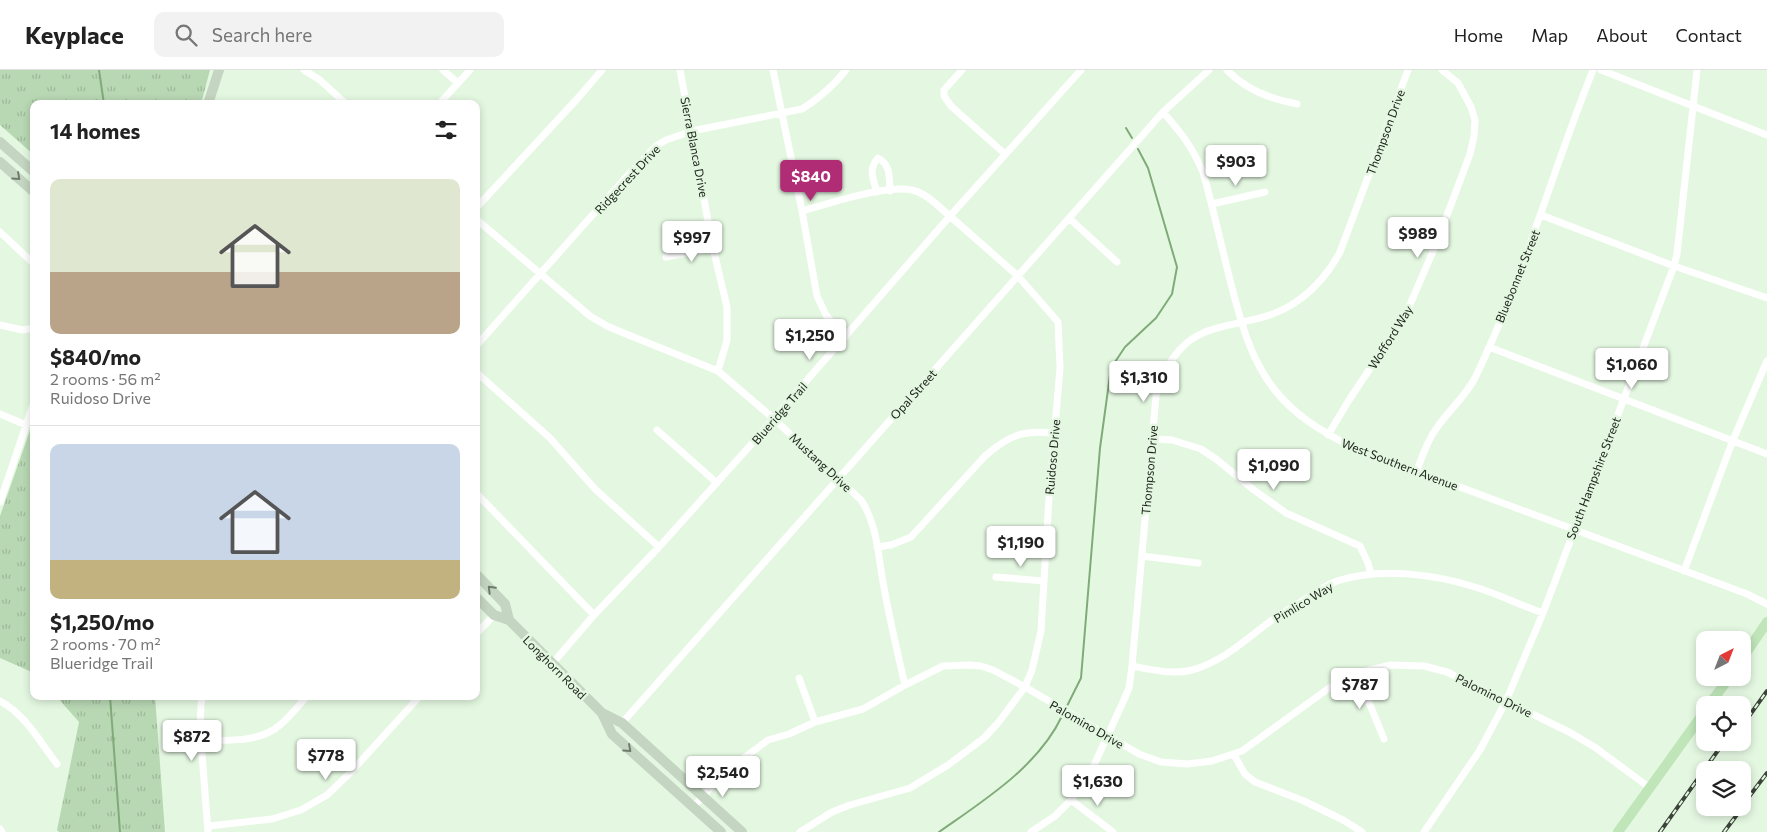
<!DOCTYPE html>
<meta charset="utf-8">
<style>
:root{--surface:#fff;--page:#f2f2f2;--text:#222;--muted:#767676;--line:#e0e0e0;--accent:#b02c75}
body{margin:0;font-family:Commissioner,sans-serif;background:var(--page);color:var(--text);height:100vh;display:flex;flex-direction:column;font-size:19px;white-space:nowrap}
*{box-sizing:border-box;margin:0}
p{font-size:16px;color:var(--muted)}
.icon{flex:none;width:28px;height:28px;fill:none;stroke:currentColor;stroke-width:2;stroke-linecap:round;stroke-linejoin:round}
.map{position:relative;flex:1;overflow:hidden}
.details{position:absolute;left:30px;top:30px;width:450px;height:600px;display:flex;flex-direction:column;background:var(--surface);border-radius:10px;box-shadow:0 2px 8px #0003}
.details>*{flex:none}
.needle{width:32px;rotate:42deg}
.controls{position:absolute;left:1696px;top:561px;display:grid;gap:10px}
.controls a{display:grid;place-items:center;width:55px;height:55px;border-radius:10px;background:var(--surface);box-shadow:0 2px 8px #0003;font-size:25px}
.price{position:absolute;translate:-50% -42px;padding:0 11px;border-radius:5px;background:#fff;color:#222;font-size:16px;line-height:32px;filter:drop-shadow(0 1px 2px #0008)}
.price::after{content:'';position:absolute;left:50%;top:30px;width:15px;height:11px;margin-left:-8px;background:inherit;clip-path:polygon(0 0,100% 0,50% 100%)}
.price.selected{background:var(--accent);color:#fff}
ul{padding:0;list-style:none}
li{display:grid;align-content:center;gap:10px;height:265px;padding:0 20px}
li+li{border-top:1px solid var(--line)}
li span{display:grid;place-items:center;height:155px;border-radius:10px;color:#555}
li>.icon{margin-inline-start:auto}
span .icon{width:90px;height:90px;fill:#fffc;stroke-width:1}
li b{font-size:21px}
h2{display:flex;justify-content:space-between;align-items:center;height:60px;padding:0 20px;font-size:21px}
header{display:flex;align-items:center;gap:30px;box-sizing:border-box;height:70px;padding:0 25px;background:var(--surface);border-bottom:1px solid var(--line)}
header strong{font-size:24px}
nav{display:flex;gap:28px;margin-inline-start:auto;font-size:18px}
.search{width:350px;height:45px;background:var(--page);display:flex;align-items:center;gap:12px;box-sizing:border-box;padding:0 18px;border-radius:10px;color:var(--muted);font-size:19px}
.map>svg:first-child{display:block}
.grass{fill:url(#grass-tufts)}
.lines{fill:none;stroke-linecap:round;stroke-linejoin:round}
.stream{stroke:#81aa7a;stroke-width:2}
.street{stroke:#fff;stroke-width:7}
.secondary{stroke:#c4d5c1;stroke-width:10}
.primary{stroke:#bfe5b9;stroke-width:10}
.rail-casing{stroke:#3b4439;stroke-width:4}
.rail{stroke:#e4f8e1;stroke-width:2;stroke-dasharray:5.5;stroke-linecap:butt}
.oneway{stroke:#6f7b6d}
.labels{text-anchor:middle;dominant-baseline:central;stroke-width:5;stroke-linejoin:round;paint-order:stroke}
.street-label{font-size:12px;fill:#1a2119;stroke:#e4f8e1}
</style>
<header>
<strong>Keyplace</strong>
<div class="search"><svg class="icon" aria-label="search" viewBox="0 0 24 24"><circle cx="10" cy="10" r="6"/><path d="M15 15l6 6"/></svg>Search here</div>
<nav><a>Home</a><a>Map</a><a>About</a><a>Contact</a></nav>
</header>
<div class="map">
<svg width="1767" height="762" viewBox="0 0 1767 762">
<defs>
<pattern id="grass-tufts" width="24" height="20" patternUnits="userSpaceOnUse" patternTransform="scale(1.25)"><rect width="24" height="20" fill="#b8d7b3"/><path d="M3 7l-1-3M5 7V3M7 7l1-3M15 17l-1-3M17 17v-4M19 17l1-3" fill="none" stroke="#9eb899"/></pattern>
</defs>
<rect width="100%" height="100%" fill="#e4f8e1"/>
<path class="grass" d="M0,0H210L201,34H34V85L0,55Z
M34,349V603L0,588V446Z
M56,626H155L165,762H59L57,760L79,652Z"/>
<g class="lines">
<path class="stream" d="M99,0L104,34
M1126,58L1132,68
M110,626L120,762
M1067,636L1081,608L1100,378L1111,298L1125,277L1156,248L1172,224L1177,197L1148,98L1138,79
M939,762C983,731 1038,697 1062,646"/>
<path class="street" d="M304,0L320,10L346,34
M443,0L458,13
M680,0L713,178L727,237V270L718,301
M773,0L802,141L817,226L826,245L833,254L846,267
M962,0L944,20V26L951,36L1005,84
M1227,0C1246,20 1270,29 1297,34
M1601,0L1767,65
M439,34L470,0
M1163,42C1182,64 1191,75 1203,102C1213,138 1221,174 1230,210C1240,248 1249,287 1274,319C1294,345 1321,361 1350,376L1747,524L1767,534
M877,122C873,109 868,99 878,88C891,95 889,107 890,121
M1212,134L1265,122
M476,138L578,28L602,0
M1541,145L1674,196L1767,228
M1069,148L1117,192
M476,149L590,246L607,256L626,264L718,301L774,349L861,430C877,454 878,484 883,512C889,546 897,581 905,615
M0,162L34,194
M666,187L713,178
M0,255L22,260L34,258
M476,276L628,105L656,76L666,70L692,61L802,39C820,28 833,16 846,0
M1489,277L1767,384
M476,302L550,368L595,419L659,477
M0,344L26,355
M657,360L717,413
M1328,365L1349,330L1405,246L1437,172L1470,84L1474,66L1475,50L1471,37L1458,13L1442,0
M1152,369L1172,370L1201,379L1216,389L1254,420L1286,443L1360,476L1368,493L1371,504
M1417,400C1422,387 1427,371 1436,359C1448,341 1465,327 1475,308C1523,209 1552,102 1593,0
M476,423L594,545
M0,432L34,332
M877,477L891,475L911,467L985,386C1009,365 1023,360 1054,363
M1142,486L1198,493
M1684,501L1733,370L1767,291
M996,507L1044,511
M476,564L494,545
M552,594L594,545L659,477L748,378L950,146L1081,0
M1132,596C1152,600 1173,605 1192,600C1223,592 1247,568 1272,550C1281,543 1292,538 1301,532C1313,524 1324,516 1337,511C1381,497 1433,504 1475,517C1498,524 1520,535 1543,543
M1357,603L1384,669
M799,608L815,652
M203,626L201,634L200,658L208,762
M0,631C25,644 40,672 57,694
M622,653L1163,42L1209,0
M202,671C228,670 259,673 280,655C290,647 298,636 307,626
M1234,685L1245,704L1255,712L1304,731L1343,750L1362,762
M1071,730L1113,762
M693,736L703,727L720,706L768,670L789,664L815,652L863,639L905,615L943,596L968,595L981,596L993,600L1025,617L1139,684L1161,692L1187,694L1212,691L1242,681L1343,608L1357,603L1391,595L1424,596L1447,602L1571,663L1596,678L1650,718
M209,756L272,749L301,740L327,725L350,703L420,626
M0,759L2,762
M800,762L832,742L850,735L910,718L948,695L984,668L998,653L1025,617L1032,600L1041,561L1049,427L1060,298L1058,252L1018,206L935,133C928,127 921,122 912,120C887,114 828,134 802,141
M1031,762L1055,746L1071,730L1089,706L1123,632L1129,618L1132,596L1156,326C1163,299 1179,272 1205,262C1231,252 1260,252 1286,238C1310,225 1327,206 1340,182L1408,0
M1424,762L1480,680L1506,631L1543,543L1674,196L1677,184L1697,0"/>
<path class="secondary" d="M208,34L219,0
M0,72L34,102
M0,92L34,122
M476,504L505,534L509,550
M476,527L494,545L509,550L602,643L622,653L742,762
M602,643L612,664L721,762"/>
<path class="primary" d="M1742,589L1767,552
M1709,635L1729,608
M1618,762L1705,641"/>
<defs>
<path id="rail" d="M1742,656L1767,621
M1742,736L1767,703
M1660,762L1724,672
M1724,762L1742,738"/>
</defs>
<use href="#rail" class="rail-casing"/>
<use href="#rail" class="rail"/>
</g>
<defs><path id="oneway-chevron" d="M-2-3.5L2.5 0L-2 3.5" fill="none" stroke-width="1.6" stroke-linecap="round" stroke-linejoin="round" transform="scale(1.25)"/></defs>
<g class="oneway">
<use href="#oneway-chevron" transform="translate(17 107) rotate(42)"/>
<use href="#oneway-chevron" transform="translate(491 519) rotate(-135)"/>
<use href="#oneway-chevron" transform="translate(628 679) rotate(42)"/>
</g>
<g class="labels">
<g class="street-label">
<text transform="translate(1385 62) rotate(-70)">Thompson Drive</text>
<text transform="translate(695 77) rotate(79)">Sierra Blanca Drive</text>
<text transform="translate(627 109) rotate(-47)">Ridgecrest Drive</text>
<text transform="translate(1517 206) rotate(-68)">Bluebonnet Street</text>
<text transform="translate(1390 267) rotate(-58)">Wofford Way</text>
<text transform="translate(913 324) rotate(-48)">Opal Street</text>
<text transform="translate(779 343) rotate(-49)">Blueridge Trail</text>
<text transform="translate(1052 387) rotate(-85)">Ruidoso Drive</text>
<text transform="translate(821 392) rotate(43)">Mustang Drive</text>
<text transform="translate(1400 394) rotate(21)">West Southern Avenue</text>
<text transform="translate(1149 400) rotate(-85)">Thompson Drive</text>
<text transform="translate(1593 408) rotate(-69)">South Hampshire Street</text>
<text transform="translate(1303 532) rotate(-31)">Pimlico Way</text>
<text transform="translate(555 597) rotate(45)">Longhorn Road</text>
<text transform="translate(1494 625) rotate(26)">Palomino Drive</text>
<text transform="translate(1087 654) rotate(30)">Palomino Drive</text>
</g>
</g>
</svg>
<div class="controls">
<a><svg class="needle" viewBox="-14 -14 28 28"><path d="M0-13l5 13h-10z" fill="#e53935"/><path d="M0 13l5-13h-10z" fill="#767676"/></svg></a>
<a><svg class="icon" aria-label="locate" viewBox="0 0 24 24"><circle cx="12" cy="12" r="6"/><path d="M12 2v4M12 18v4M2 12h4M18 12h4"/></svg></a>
<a><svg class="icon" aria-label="layers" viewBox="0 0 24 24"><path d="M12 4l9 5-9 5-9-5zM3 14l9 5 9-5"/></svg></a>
</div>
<b class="price" style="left:1236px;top:117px">$903</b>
<b class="price selected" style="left:811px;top:132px">$840</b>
<b class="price" style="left:1418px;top:189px">$989</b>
<b class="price" style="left:692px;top:193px">$997</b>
<b class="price" style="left:810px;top:291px">$1,250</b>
<b class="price" style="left:1632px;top:320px">$1,060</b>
<b class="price" style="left:1144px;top:333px">$1,310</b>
<b class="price" style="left:1274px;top:421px">$1,090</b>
<b class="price" style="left:1021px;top:498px">$1,190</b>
<b class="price" style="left:1360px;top:640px">$787</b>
<b class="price" style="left:192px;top:692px">$872</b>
<b class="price" style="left:326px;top:711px">$778</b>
<b class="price" style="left:723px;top:728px">$2,540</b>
<b class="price" style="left:1098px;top:737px">$1,630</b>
<section class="details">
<h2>14 homes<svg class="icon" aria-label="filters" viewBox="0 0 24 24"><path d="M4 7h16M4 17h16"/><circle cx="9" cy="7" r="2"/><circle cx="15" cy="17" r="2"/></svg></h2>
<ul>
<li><span style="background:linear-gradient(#dfe7d0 60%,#b9a48a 0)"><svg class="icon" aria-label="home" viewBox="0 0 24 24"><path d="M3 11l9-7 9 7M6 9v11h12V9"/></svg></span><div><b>$840/mo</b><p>2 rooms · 56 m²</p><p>Ruidoso Drive</p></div></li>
<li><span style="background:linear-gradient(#c9d6e8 75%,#c2b280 0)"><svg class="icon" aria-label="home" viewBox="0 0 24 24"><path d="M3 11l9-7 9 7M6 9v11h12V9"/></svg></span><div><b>$1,250/mo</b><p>2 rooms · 70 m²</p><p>Blueridge Trail</p></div></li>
</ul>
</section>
</div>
